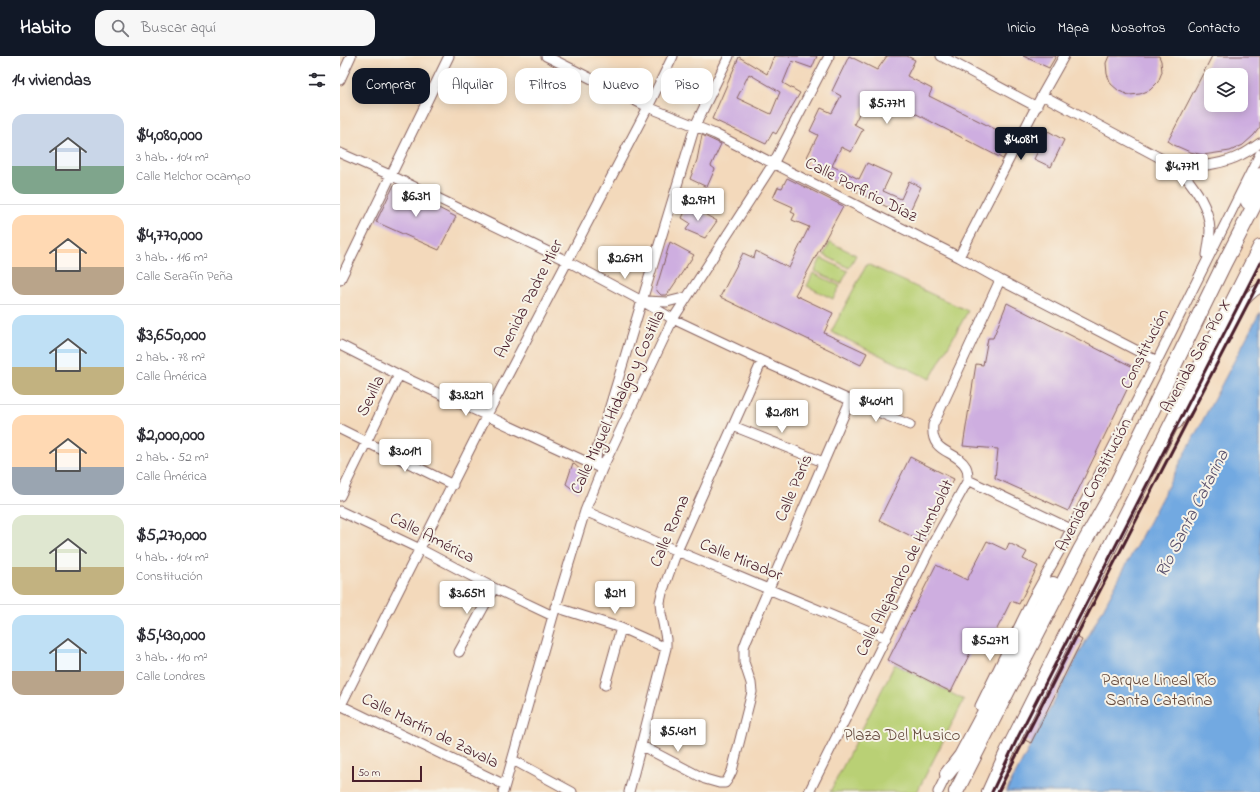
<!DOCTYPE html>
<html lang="es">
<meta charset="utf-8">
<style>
:root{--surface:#fff;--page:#f7f7f7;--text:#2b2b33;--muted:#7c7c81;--line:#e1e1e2;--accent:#111827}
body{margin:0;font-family:"Indie Flower",sans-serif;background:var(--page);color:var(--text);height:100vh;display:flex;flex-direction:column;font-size:15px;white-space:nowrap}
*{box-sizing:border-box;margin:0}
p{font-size:13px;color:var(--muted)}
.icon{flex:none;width:22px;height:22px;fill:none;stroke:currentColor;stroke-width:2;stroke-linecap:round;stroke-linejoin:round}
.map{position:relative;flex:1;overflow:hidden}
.panel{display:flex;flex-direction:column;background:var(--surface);width:340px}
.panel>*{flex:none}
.guide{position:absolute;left:12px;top:12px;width:380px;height:36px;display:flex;gap:8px}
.buttons{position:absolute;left:864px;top:12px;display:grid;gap:8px}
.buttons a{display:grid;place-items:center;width:44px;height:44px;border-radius:8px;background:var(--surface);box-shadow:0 2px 10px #0003;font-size:20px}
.scale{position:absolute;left:12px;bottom:10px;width:70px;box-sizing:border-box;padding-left:4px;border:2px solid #4a1f2b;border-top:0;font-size:11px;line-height:14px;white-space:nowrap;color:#4a1f2b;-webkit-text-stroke:3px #f7f3e8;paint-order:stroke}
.price{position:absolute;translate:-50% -34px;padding:0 9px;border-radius:4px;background:#fff;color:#222;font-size:13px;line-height:26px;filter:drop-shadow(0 1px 2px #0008)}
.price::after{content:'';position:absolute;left:50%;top:24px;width:12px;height:9px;margin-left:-6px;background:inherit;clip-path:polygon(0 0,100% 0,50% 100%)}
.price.selected{background:var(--accent);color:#fff}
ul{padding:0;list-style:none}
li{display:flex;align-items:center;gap:12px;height:100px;padding:0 12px}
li+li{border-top:1px solid var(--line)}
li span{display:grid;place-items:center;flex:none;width:112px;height:80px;border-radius:12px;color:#555}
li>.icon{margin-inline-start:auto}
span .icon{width:48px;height:48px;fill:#fffc;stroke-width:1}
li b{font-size:17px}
h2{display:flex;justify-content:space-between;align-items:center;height:48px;padding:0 12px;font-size:17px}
.pill{padding:0 14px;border-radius:12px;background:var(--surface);box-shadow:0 2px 10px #0003;font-size:14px;line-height:36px}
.pill.selected{background:var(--accent);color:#fff}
header{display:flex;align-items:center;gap:24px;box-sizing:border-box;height:56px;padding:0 20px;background:var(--accent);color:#fff}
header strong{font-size:19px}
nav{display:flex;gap:22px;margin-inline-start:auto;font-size:14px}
.search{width:280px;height:36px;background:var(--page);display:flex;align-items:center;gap:10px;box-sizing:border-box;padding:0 14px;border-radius:12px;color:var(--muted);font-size:15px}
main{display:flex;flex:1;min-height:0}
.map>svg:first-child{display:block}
.green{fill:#b9d075;stroke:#827850}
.water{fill:#72a9e1;stroke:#5e6486}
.building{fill:#ceaee0;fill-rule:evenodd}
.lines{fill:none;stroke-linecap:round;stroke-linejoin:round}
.minor-casing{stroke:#85605d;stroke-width:11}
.highway-casing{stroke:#85605d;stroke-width:16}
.minor{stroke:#fff;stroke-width:9}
.highway{stroke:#fff;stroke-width:14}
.rail{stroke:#4a1f2b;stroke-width:3}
.labels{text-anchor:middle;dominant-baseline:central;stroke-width:4;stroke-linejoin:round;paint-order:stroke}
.street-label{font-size:17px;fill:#4a1f2b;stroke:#f7f3e8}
.park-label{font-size:17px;fill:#664b3e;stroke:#f7f3e8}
.water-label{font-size:18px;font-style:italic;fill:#584f6b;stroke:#f7f3e8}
</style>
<header>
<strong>Habito</strong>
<div class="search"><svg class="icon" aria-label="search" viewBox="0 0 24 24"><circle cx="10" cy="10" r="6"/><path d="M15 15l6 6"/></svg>Buscar aquí</div>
<nav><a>Inicio</a><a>Mapa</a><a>Nosotros</a><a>Contacto</a></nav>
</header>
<main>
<section class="panel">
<h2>14 viviendas<svg class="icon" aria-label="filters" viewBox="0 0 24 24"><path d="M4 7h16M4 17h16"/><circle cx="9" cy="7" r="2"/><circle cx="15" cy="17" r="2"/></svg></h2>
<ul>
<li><span style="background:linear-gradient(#c9d6e8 65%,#7fa58c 0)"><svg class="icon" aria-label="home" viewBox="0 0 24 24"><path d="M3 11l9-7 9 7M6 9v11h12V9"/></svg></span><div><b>$4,080,000</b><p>3 hab. · 104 m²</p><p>Calle Melchor Ocampo</p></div></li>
<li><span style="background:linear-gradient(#ffd9b3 65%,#b9a48a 0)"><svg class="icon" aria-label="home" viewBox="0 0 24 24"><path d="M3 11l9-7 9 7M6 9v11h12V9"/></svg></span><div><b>$4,770,000</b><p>3 hab. · 116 m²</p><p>Calle Serafín Peña</p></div></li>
<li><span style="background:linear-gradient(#bfe0f5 65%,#c2b280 0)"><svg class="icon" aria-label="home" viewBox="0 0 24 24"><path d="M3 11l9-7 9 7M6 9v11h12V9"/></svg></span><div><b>$3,650,000</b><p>2 hab. · 78 m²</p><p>Calle América</p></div></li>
<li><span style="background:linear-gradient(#ffd9b3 65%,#9aa5b1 0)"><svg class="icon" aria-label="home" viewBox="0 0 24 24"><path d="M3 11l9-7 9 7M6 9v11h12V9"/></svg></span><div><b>$2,000,000</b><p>2 hab. · 52 m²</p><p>Calle América</p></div></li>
<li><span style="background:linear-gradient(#dfe7d0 65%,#c2b280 0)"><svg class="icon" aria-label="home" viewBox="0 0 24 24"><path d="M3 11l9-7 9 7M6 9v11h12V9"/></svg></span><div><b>$5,270,000</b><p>4 hab. · 104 m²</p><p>Constitución</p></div></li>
<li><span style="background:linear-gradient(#bfe0f5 70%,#b9a48a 0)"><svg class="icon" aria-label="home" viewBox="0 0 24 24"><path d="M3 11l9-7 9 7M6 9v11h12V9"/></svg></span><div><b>$5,430,000</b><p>3 hab. · 110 m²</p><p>Calle Londres</p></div></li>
</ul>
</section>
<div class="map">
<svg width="920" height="736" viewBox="0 0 920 736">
<rect width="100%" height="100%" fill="#f7f3e8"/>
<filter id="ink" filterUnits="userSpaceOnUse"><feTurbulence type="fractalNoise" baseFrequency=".025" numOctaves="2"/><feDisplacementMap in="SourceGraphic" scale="8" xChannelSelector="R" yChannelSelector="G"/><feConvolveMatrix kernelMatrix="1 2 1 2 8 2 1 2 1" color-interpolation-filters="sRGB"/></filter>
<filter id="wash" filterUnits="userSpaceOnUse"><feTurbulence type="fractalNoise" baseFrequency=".012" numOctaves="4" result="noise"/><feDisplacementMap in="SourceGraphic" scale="16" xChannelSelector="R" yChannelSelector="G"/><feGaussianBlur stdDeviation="0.9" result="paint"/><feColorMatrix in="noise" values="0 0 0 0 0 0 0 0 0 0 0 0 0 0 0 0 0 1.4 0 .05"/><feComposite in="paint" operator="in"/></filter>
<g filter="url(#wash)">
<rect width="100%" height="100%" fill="#f3d9bb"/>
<path class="green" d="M490,186L516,199L509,212L484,199Z
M481,202L508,215L501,228L475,215Z
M527,208L628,255L590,323L491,276Z
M473,217L500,230L493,243L467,230Z
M555,608L624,644L577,736H490Z"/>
<path class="water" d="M920,256V732L918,736H666Z"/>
<g id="blocks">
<path class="building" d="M434,0H477L472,12L452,5L443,27L460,37L436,78L433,76L426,88L372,63L399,1L427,18ZM409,18L440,36L431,58L397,42Z
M509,0L537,14L547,0H567L575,4L567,20L592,33L589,40L673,82L663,103L538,38L530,54L523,50L514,68L523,73L511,96L501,91L492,110L519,123L527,107L551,118L543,135L561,143L569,125L581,131L567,161L468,111L472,103L467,101L478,79L470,75L481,52L492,57L501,40L492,35Z
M683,0H716L709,12Z
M769,0H819L821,5L822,16L818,26L810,34L800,38L789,39L779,35L771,28L767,18L766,7Z
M872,0H920V71L914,79L903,89L890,95L863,99L850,96L834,89L828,85ZM871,19H901V49H871Z
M708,75L724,84L711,111L694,103Z
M362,79L381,88L371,110L375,113L367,131L350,123L357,104Z
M447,122L503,150L455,239L493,257L484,277L527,297L521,309L380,241L403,197L414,202L416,195L449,212L469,171L452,164L455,158L451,156L453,151L433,142L438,131L442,132Z
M54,129L116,161L99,194L36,166Z
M348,149L377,165L365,182L346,174L350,167L342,162Z
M330,186L354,199L327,239H321L318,236L316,233Z
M667,247L797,313L728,455L655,422L658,393L623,390L636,308L643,309L648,282H653Z
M570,401L614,423L583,486L539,464Z
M233,407L244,417L238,437L226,428Z
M647,485L666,494L669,487L687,496L683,503L698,510L679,548L671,545L651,585L639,579L611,636L548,604L596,509L627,524Z
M735,580L742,584L691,687L683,683Z"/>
</g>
</g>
<g filter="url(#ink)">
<use href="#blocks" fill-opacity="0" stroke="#85605d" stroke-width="1"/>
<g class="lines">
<defs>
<path id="minor" d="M206,0L308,51L375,78L619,201L660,224L817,305
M601,0L697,51
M0,24L11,0
M702,39L839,112C854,131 869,149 870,174C870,182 868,191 867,199
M0,97L50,119L227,205L302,245L333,263L422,305L523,350L570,369
M839,112C860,110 882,109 901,99C908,96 914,91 920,87
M619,201L702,39L724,0
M0,224L109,0
M305,245L327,246L347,241
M0,289L59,319L262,413
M837,368L854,342L900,251C906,243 911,237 920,232
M393,370L483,406
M0,373L113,429
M263,411L256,404L257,393L355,70L389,0
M628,424L731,473
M0,440L59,319
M0,455L80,493L154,532L213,560
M245,455L337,495L546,582
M215,551L281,572L326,592
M119,596L154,532
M265,629L281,572
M0,649L165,729
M640,650L692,544L724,487L817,305L920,98
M0,651L147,359L308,51L333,0
M302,690L365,723L379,727H385L388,723L392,715L412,636L411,627L404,606V591L407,583L510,345
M173,704L232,736
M163,736L213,560L245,455L262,413L333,263L433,108L489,0
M289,736L326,592V583L321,557L320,546L322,537L337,495L422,305
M469,736L592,489L628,424C628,419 628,415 626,411C616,393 590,399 593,369L660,224
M598,736L609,714"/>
<path id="highway" d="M908,146L920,119
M607,718L621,700L713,528
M616,736L740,494L772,437L884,208L920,138
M649,736L667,696L920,191"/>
</defs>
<use href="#minor" class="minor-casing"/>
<use href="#highway" class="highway-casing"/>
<use href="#minor" class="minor"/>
<use href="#highway" class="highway"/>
<path class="rail" d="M652,736L678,681L920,207
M658,736L736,581L920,224"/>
</g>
</g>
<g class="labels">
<g class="street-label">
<text transform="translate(521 134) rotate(27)">Calle Porfirio Díaz</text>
<text transform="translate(189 243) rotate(-63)">Avenida Padre Mier</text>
<text transform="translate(805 293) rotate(-63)">Constitución</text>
<text transform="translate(856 300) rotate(-61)">Avenida San Pío X</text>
<text transform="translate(31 340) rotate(-64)">Sevilla</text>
<text transform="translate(278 346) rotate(-65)">Calle Miguel Hidalgo y Costilla</text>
<text transform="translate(754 429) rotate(-63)">Avenida Constitución</text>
<text transform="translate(454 432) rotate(-67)">Calle París</text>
<text transform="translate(330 475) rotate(-67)">Calle Roma</text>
<text transform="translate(92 482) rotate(27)">Calle América</text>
<text transform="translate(401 504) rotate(22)">Calle Mirador</text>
<text transform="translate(565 512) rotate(-63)">Calle Alejandro de Humboldt</text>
<text transform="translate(90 675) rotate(26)">Calle Martín de Zavala</text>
</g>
<g class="park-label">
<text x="819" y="624">Parque Lineal Río<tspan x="819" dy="20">Santa Catarina</tspan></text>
<text x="562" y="679">Plaza Del Musico</text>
</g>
<g class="water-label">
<text transform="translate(853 458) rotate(-63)">Río Santa Catarina</text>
</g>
</g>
</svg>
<div class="buttons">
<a><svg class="icon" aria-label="layers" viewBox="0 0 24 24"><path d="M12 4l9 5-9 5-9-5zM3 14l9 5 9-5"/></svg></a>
</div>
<div class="scale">50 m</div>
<b class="price" style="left:547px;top:69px">$5.77M</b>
<b class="price selected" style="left:681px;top:105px">$4.08M</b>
<b class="price" style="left:842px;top:132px">$4.77M</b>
<b class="price" style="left:76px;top:162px">$6.3M</b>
<b class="price" style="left:358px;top:166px">$2.97M</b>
<b class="price" style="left:285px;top:224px">$2.67M</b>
<b class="price" style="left:126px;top:361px">$3.82M</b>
<b class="price" style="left:536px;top:367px">$4.04M</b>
<b class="price" style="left:442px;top:378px">$2.18M</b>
<b class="price" style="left:65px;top:417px">$3.01M</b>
<b class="price" style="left:127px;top:559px">$3.65M</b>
<b class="price" style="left:275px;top:559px">$2M</b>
<b class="price" style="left:650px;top:606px">$5.27M</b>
<b class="price" style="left:338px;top:697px">$5.43M</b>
<div class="guide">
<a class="pill selected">Comprar</a>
<a class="pill">Alquilar</a>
<a class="pill">Filtros</a>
<a class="pill">Nuevo</a>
<a class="pill">Piso</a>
</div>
</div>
</main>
